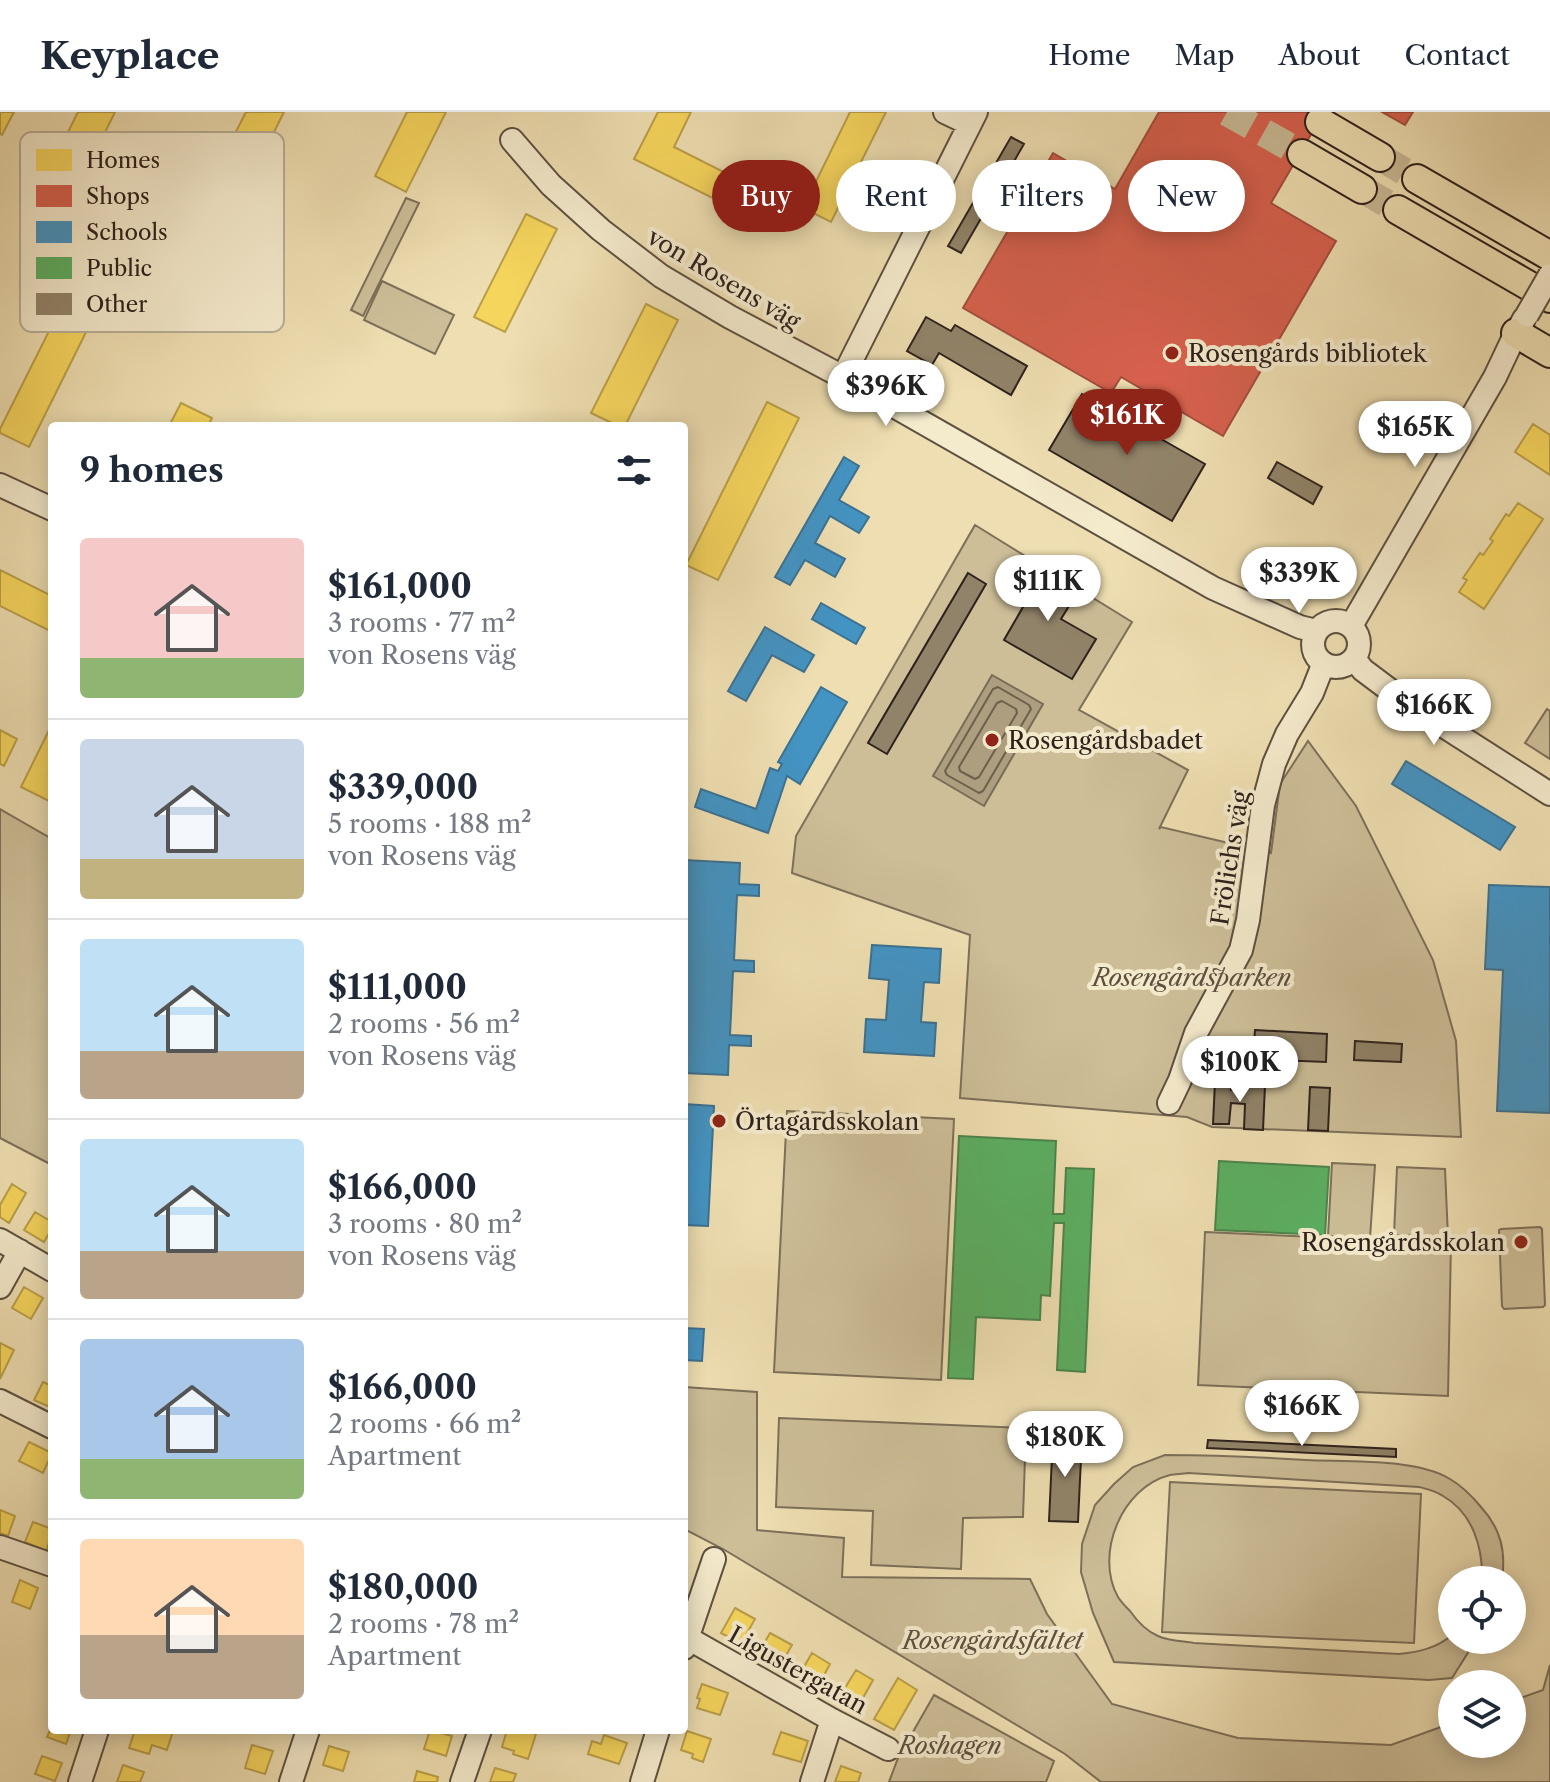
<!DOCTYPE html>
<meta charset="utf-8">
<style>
:root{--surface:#fff;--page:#f6f6f7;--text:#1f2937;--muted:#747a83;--line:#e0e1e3;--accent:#8f2418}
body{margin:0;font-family:"Libre Caslon Text",serif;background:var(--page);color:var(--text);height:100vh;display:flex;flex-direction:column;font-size:30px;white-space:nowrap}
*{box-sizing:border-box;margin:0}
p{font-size:26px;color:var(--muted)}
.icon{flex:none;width:44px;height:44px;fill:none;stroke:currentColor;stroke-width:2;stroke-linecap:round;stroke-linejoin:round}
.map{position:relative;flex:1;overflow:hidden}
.side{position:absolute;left:48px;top:310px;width:640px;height:1312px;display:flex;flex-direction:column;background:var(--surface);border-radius:8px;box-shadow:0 4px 20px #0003}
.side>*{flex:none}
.banner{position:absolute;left:712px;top:48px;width:718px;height:72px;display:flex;gap:16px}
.buttons{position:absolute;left:1438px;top:1454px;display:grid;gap:16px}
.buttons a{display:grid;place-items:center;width:88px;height:88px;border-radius:50%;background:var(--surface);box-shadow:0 4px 20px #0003;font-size:40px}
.price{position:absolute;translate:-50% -68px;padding:0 18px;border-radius:28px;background:#fff;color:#222;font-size:26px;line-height:52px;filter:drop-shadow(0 2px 4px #0008)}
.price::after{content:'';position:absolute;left:50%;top:48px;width:24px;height:18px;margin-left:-12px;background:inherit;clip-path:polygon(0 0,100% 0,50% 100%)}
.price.on{background:var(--accent);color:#fff}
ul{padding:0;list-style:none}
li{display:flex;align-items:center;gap:24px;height:200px;padding:0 32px}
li+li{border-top:2px solid var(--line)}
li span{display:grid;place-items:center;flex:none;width:224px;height:160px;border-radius:8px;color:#555}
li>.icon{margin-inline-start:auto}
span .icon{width:96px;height:96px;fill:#fffc;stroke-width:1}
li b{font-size:34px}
h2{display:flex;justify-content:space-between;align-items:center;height:96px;padding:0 32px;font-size:34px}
.tag{padding:0 28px;border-radius:36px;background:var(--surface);box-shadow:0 4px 20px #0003;font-size:28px;line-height:72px}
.tag.on{background:var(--accent);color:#fff}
header{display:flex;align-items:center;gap:48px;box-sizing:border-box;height:112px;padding:0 40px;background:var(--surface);border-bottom:2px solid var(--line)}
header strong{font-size:38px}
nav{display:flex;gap:44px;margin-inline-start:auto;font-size:28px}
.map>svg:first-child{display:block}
.green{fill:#cdbe98;stroke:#7d705a;stroke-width:2}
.water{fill:#ac9e7e;stroke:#796c57;stroke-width:2}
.homes{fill:#f6d55c;stroke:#ba9f49;stroke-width:2}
.shops{fill:#d6604d;stroke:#a34d3e;stroke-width:2}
.schools{fill:#4393c3;stroke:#3c7191;stroke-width:2}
.public{fill:#5aae61;stroke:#4c844c;stroke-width:2}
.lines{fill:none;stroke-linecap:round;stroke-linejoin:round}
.shore{stroke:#6c604d;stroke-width:2}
.building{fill:#918369;stroke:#2d211c;stroke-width:2}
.major-tunnel{stroke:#c7b893;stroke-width:28;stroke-dasharray:28 14;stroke-linecap:butt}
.minor-casing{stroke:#5d5041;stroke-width:26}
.major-casing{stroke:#2d211c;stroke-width:32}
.minor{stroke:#f4eacc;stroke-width:22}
.major{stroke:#eedeb1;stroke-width:28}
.minor-bridge-casing{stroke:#5d5041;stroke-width:26;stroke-linecap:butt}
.minor-bridge{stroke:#f4eacc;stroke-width:22}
.poi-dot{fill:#8f2418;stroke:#f4eacc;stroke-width:3}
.labels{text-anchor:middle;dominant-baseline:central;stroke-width:8;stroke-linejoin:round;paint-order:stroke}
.street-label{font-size:24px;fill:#2d211c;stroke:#f4eacc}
.poi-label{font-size:24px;fill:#2d211c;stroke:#f4eacc;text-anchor:start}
.park-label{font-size:24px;font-style:italic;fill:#5d5041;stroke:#f4eacc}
.key{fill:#f4eacc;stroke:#b8ae97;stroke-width:2}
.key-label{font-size:22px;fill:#2d211c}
</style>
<header>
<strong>Keyplace</strong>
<nav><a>Home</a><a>Map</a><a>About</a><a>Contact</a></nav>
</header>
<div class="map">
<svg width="1550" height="1670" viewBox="0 0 1550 1670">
<rect width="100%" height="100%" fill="#eedeb1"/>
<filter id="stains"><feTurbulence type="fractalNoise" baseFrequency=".0025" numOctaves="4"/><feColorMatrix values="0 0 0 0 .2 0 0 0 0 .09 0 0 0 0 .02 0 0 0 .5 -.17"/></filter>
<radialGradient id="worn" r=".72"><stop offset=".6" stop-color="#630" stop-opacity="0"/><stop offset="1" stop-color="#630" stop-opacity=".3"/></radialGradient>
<path class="green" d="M406,86L419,91L363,204L351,198Z
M382,169L454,203L435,242L364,208Z
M975,413L1132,510L1079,598L1188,658L1159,717L1161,715L1271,741L1280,672L1308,629L1356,694L1433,848L1456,929L1461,1025L1212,1015L1187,1005L960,986L970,823L792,761L796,724Z
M1547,597L1550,599V647L1525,631Z
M0,697L52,727V1053L0,1026Z
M787,999L954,1007L941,1268L774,1260Z
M1332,1051L1375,1053L1370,1126L1328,1124Z
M1397,1055L1445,1057L1448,1125L1394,1123Z
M1540,1115L1542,1117L1545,1193L1543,1195L1504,1197L1502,1194L1499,1118L1501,1117Z
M1205,1120L1451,1131L1448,1284L1198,1273Z
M684,1275L757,1280V1418L844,1426L842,1465L1030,1467L1047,1502L1112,1592L1238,1626L1391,1633L1452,1611V1632H1512V1589L1543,1578L1550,1553V1670H1101L1065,1642L723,1437L684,1417Z
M779,1306L1026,1316L1023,1405L963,1406L961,1457L871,1453L873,1399L776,1395Z
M1165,1343C1212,1343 1259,1345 1306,1348C1346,1350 1415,1346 1450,1367C1462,1374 1472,1384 1481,1395C1501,1417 1506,1439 1502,1468H1482C1483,1436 1473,1401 1443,1384C1436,1379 1427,1377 1419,1375L1188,1361C1182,1362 1176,1362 1170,1363C1122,1375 1094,1442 1118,1485C1121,1490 1126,1495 1130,1499C1137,1509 1146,1519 1158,1524C1169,1529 1182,1529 1194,1531L1399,1542C1419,1540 1437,1536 1452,1523V1528H1476L1452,1566L1429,1568L1114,1550L1093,1501L1081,1460L1082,1432L1095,1393L1114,1372L1133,1355Z
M1170,1370L1421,1382L1414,1531L1162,1520Z
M934,1583L1054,1649L1046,1670H889L898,1646Z"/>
<path class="water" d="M992,563L1043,592L984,694L933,664Z"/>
<path class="homes" d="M0,0H14L2,23L0,22Z
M78,0H115L87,57L57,42Z
M246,0H284L256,56L225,41Z
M407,0H446L406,80L375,64Z
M658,0H691L674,35L775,86L763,111L634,47Z
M850,0H886L831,110L803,96Z
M526,102L557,117L505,220L474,205Z
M77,163L107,178L29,335L0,321V317Z
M646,192L678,208L625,314H618L591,301Z
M767,290L799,306L718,468L686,453Z
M181,291L212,306L208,314H169Z
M1533,312L1550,323V363L1515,340Z
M1518,391L1543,407L1484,497L1459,480L1467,468L1463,466L1480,441L1483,443L1493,429L1490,427L1506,402L1509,404Z
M0,458L52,484V520L0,494Z
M52,612V689L51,690L21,675Z
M0,618L17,627L4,654L0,652Z
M12,1072L26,1081L9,1111L0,1105V1093Z
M35,1100L52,1110V1116L44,1130L24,1118Z
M24,1175L43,1186L31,1207L12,1196Z
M0,1231L14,1238L0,1267Z
M43,1270L52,1274V1296L34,1288Z
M29,1330L52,1341L43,1361L19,1349Z
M0,1398L15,1404L8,1424L0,1421Z
M33,1410L52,1417V1422L46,1439L25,1430Z
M20,1468L38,1476L30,1497L12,1490Z
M735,1496L755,1507L741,1532L721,1521Z
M770,1521L792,1533L780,1554L758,1542Z
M812,1541L830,1552L817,1576L798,1565Z
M856,1558L873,1568L855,1600L837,1589Z
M898,1566L917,1578L894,1618L874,1607Z
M702,1572L728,1581L720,1603L697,1596L700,1587L697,1586Z
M52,1614V1618H71L66,1632L47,1625Z
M135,1618H171L173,1619L167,1638L152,1633L149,1642L129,1636Z
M430,1618L452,1624L446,1644L424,1637Z
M507,1618H522L536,1622L528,1647L513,1642L514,1639L502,1635Z
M687,1619L711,1627L703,1650L692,1646L693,1642L681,1638Z
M781,1620L808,1629L801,1650L773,1642Z
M604,1623L627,1631L619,1652L588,1642L592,1629L601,1632Z
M252,1633L273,1639L265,1662L245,1656Z
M329,1634L349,1640L343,1659L323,1653Z
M42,1644L62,1651L55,1669L35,1662Z
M123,1653L144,1660L140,1670H117Z
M841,1654L861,1661L858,1670H835Z
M495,1656L516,1662L513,1670H490Z
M417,1659L438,1665L437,1670H414Z"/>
<path class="shops" d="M1159,0H1324L1271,91L1336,129L1223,324L1121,265L1111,281L963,196L1053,41L1115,77Z
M1382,0H1413L1405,13Z"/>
<path class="schools" d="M844,345L859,354L839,388L869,405L859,421L830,404L815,431L845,447L835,465L805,448L790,473L775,465Z
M821,491L865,516L856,532L812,507Z
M765,515L814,543L804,560L772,543L746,589L728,579Z
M821,575L847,590L800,672L787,664L768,721L695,695L701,677L756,697L770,656L778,659L782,652L778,650Z
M1406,649L1515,715L1500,738L1392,672Z
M684,748L740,751L739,772L759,773V784L737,783L734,848L754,849V860L733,859L730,923L751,924V934L729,933L728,963L684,961Z
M1489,773L1550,775V1001L1497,999L1503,858L1485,857Z
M872,833L941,837L939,871L924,870L921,910L936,911L934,944L864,940L866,907L886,908L889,868L869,866Z
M684,992L714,994L708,1114L684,1113Z
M684,1216L704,1217L702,1249L684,1248Z"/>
<path class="public" d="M959,1024L1056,1029L1053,1102H1064L1066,1056L1094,1057L1085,1260L1057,1258L1064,1111H1054L1050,1184L1041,1183L1040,1208L976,1205L973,1267L948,1266Z
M1219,1049L1329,1055L1325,1123L1215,1118Z"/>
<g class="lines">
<path class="shore" d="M998,575L1029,593L1031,597L983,679L979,681L947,663L945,659L993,577Z
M1002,589L1016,597L1017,601L979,665L975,667L960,659L959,655L997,591Z"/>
</g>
<path class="building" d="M1011,25L1024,32L961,141L948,134Z
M926,205L951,219L955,213L1027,254L1011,283L939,241L932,253L907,239Z
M1082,282L1205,352L1172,409L1049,338Z
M1277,350L1322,375L1313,392L1268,366Z
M1026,451L1077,481L1061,507L1096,527L1072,567L1004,528L1027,488L1010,478Z
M968,461L986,472L887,642L868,631Z
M1255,918L1327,922L1326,950L1253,947Z
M1355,929L1402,932L1401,950L1354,948Z
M1215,970L1232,971L1231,978L1246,979V972L1265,973L1263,1018L1244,1017L1245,992L1231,991L1229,1012H1213Z
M1310,975L1330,976L1328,1019L1308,1018Z
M1053,1323L1082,1325L1078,1410L1049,1409Z
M1208,1328L1396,1337V1345L1207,1336Z"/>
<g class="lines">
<path class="major-tunnel" d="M1227,0L1302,42
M1380,45L1417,67
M1362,77L1398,98"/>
<defs>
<path id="minor" d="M945,0L970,12
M512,28L551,73L601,118L661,164L730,205L843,265L1213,476L1300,515L1316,519
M843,265L976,0
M0,373L52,397
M1313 532a23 23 0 1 1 46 0a23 23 0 1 1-46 0Z
M1351,514L1495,265L1513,227L1524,207
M1354,547L1363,558L1403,588L1550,682
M1169,991L1180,968L1196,921L1241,838L1248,808L1263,693L1274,652L1287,622L1312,581L1323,553
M0,1128L52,1158
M0,1175L20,1139
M0,1289L52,1315
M0,1435L52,1453
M684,1524L832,1608L888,1637
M684,1536L714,1447
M80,1670L97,1618
M291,1670L308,1618
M462,1670L480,1618
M642,1670L658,1618
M812,1670L832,1608"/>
<path id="major" d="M1320,10L1380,45
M1302,42L1362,77
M1417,67L1550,144
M1398,98L1550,186
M1516,221L1550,241"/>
</defs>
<use href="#minor" class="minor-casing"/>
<use href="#major" class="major-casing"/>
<use href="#minor" class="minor"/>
<use href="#major" class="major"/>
<defs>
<path id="minor-bridge" d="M1527,203L1550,163"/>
</defs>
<use href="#minor-bridge" class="minor-bridge-casing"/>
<use href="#minor-bridge" class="minor-bridge"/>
</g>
<g class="poi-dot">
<circle cx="1172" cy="241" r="8"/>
<circle cx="992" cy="628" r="8"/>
<circle cx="719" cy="1009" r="8"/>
<circle cx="1521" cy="1130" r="8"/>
</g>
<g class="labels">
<g class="street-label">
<text transform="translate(724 167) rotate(31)">von Rosens väg</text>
<text transform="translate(1230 746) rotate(-81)">Frölichs väg</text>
<text transform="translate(798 1558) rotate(29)">Ligustergatan</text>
</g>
<g class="poi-label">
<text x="1188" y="241">Rosengårds bibliotek</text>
<text x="1008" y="628">Rosengårdsbadet</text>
<text x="735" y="1009">Örtagårdsskolan</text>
<text x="1505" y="1130" text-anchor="end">Rosengårdsskolan</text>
</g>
<g class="park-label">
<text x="1192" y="865">Rosengårdsparken</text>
<text x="993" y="1528">Rosengårdsfältet</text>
<text x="950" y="1633">Roshagen</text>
</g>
</g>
<rect x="20" y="20" width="264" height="200" rx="12" class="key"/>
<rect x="36" y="37" width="36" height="22" fill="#f6d55c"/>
<rect x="36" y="73" width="36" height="22" fill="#d6604d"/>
<rect x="36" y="109" width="36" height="22" fill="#4393c3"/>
<rect x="36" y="145" width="36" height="22" fill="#5aae61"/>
<rect x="36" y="181" width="36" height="22" fill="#918369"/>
<g class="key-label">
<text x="86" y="56">Homes</text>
<text x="86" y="92">Shops</text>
<text x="86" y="128">Schools</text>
<text x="86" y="164">Public</text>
<text x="86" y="200">Other</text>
</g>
<rect width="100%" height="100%" filter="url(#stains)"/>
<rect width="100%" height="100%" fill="url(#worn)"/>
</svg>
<div class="buttons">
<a><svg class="icon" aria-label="locate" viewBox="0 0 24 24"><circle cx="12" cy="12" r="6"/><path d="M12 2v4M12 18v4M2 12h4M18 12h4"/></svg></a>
<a><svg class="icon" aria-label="layers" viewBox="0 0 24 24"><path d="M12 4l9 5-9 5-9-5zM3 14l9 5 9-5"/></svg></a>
</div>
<b class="price" style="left:886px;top:316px">$396K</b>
<b class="price on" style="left:1127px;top:345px">$161K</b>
<b class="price" style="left:1415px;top:357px">$165K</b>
<b class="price" style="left:1299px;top:503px">$339K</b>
<b class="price" style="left:1048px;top:511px">$111K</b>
<b class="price" style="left:1434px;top:635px">$166K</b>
<b class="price" style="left:1240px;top:992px">$100K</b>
<b class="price" style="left:1302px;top:1336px">$166K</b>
<b class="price" style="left:1065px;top:1367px">$180K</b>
<div class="banner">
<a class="tag on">Buy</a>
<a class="tag">Rent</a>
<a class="tag">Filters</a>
<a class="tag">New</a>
</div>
<section class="side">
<h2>9 homes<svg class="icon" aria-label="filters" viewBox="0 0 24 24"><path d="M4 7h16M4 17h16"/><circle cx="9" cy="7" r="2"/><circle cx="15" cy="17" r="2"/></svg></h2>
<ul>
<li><span style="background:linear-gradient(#f6c9c9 75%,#8fb573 0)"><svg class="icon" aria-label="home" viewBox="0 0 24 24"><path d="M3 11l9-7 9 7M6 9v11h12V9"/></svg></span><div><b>$161,000</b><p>3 rooms · 77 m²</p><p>von Rosens väg</p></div></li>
<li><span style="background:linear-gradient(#c9d6e8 75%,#c2b280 0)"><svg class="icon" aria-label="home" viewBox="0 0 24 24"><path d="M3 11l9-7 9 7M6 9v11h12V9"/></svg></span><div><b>$339,000</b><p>5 rooms · 188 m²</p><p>von Rosens väg</p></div></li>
<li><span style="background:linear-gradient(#bfe0f5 70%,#b9a48a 0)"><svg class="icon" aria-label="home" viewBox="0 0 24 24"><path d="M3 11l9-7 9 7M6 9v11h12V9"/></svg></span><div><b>$111,000</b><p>2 rooms · 56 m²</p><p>von Rosens väg</p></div></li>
<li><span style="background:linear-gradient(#bfe0f5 70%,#b9a48a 0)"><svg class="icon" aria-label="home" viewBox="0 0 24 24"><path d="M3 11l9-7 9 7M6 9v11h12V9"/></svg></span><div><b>$166,000</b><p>3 rooms · 80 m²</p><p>von Rosens väg</p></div></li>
<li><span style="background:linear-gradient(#a9c7e8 75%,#8fb573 0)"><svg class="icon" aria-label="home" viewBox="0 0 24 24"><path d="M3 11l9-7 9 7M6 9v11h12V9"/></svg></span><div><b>$166,000</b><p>2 rooms · 66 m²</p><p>Apartment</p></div></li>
<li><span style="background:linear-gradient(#ffd9b3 60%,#b9a48a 0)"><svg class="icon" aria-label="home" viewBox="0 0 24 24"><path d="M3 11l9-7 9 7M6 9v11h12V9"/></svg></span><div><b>$180,000</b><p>2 rooms · 78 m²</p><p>Apartment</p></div></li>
</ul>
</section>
</div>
